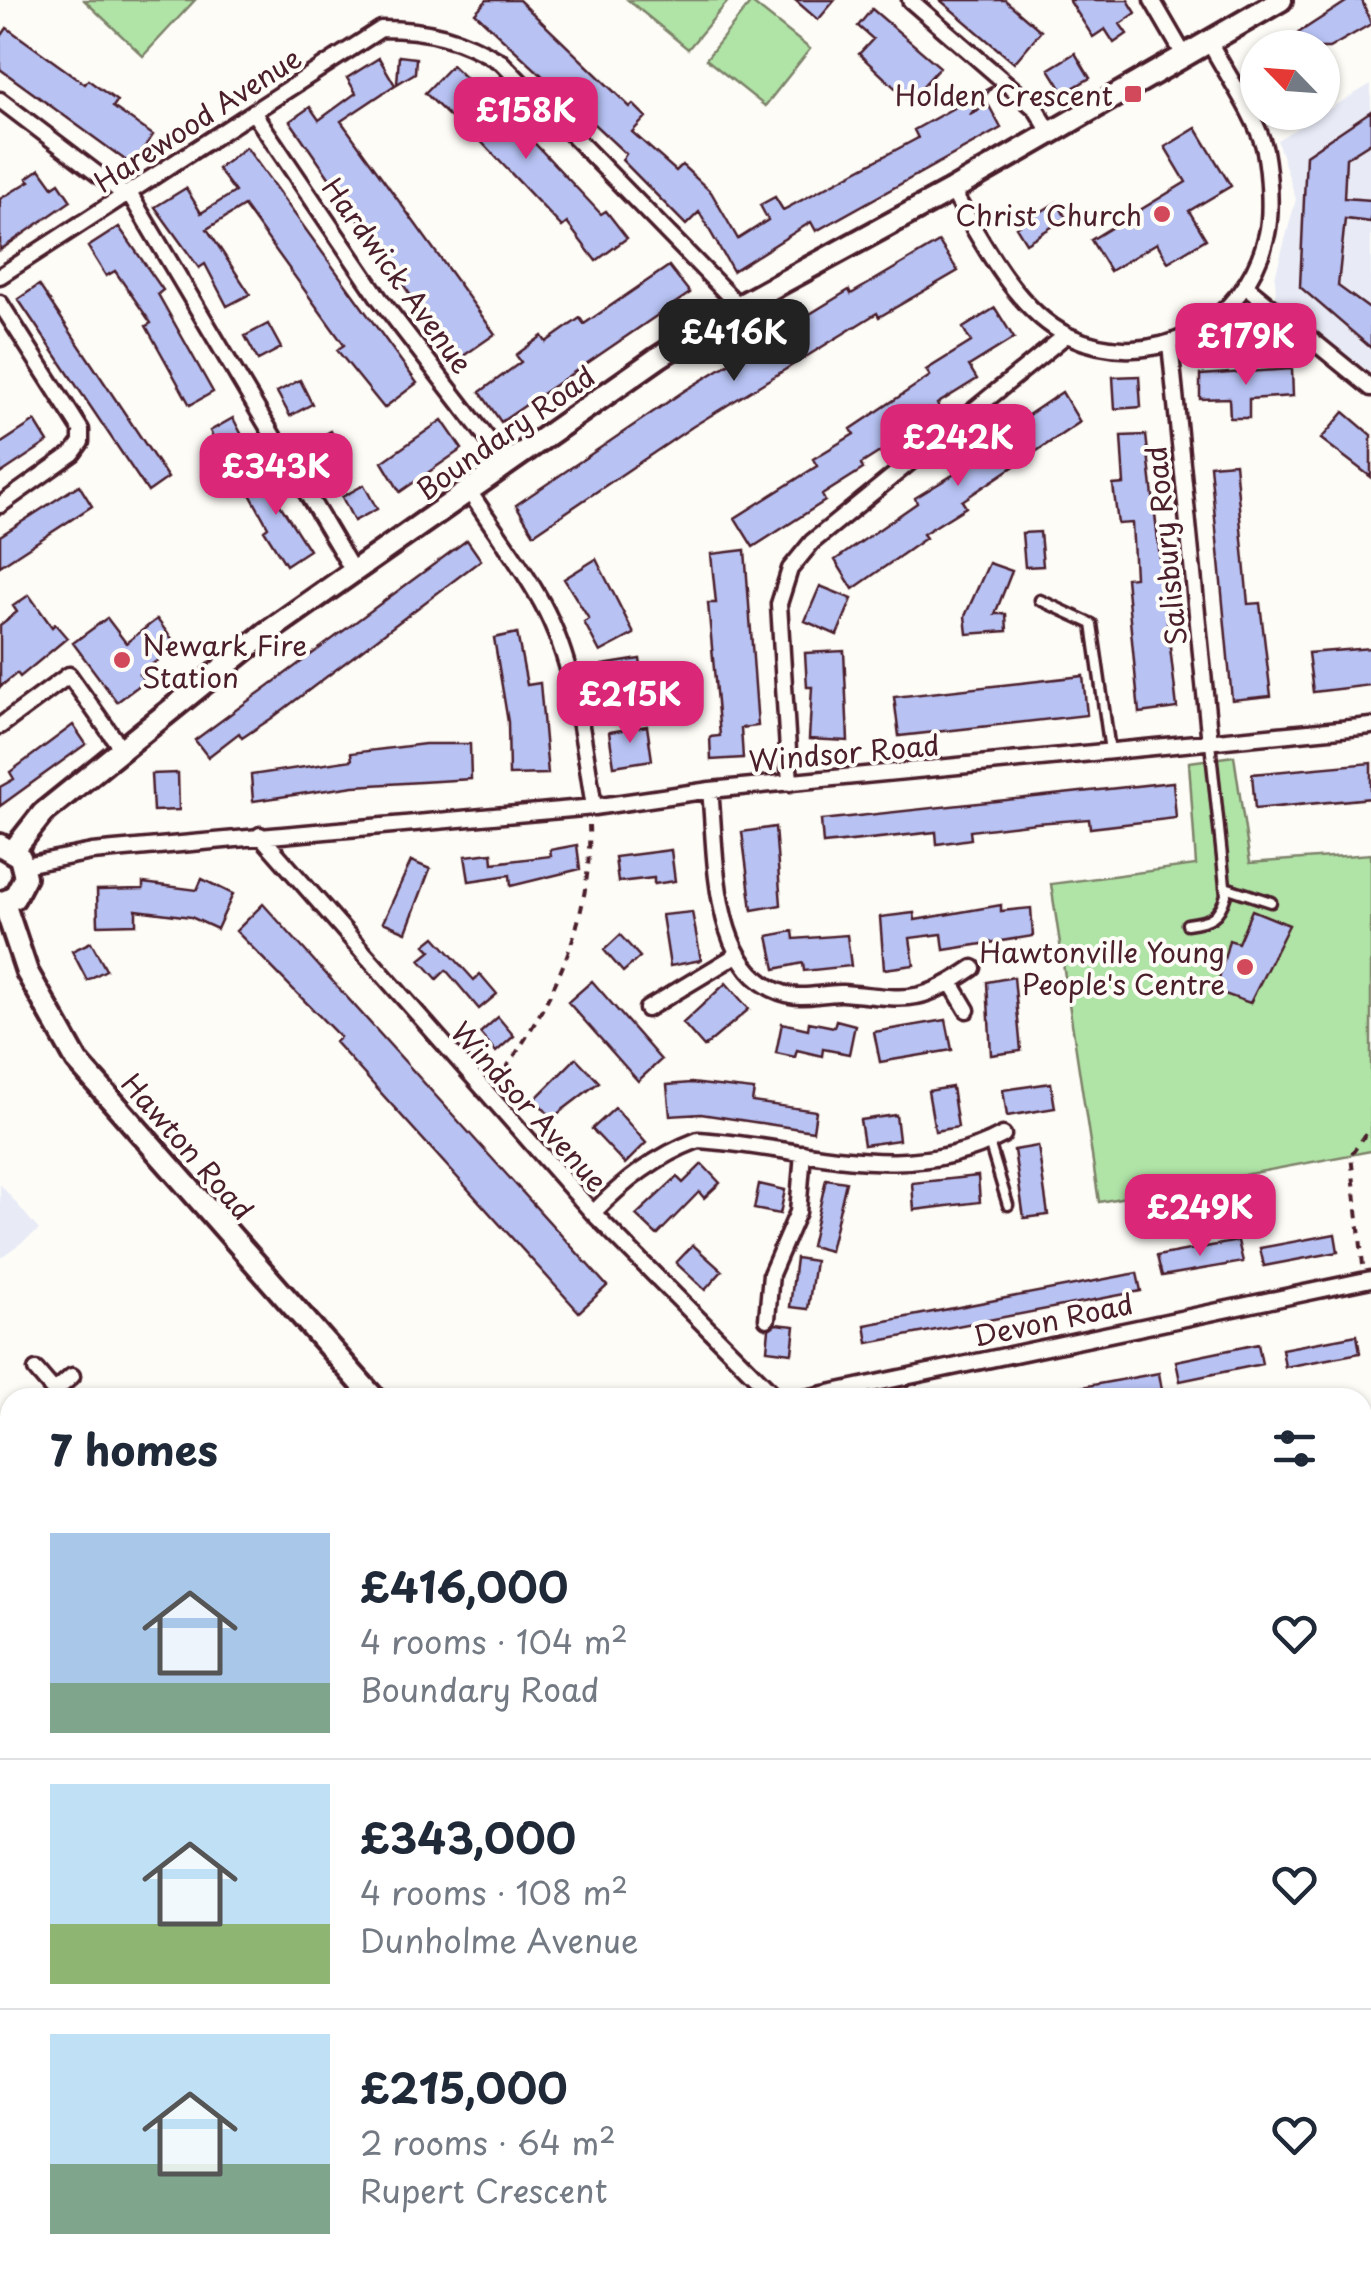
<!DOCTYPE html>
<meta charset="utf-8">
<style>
:root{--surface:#fff;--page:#f6f6f7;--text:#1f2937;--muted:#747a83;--line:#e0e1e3;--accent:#db2777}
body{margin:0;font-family:"Playpen Sans",sans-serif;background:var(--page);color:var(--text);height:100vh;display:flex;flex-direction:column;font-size:38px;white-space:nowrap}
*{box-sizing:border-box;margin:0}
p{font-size:32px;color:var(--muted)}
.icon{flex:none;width:55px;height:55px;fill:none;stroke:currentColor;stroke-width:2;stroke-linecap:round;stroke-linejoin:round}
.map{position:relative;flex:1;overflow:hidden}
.details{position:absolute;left:0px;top:1388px;width:1372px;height:892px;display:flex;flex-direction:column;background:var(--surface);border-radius:30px 30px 0 0;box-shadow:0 2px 8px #0004}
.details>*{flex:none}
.needle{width:65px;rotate:295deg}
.buttons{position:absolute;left:1240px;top:30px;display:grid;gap:20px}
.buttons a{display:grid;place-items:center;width:100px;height:100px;border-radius:50%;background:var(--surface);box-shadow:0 2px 8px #0004;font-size:50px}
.price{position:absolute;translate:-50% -85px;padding:0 22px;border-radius:20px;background:var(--accent);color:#fff;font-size:32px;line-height:65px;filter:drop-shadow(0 2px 5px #0008)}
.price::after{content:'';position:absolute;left:50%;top:60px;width:30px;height:22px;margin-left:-15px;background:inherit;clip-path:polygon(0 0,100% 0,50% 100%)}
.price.current{background:#222;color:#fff}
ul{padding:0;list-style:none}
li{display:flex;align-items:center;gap:30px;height:250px;padding:0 50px}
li+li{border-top:2px solid var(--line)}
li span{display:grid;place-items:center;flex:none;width:280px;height:200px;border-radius:0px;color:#555}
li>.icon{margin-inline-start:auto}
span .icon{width:120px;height:120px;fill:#fffc;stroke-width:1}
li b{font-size:42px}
h2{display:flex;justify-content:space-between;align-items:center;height:120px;padding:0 50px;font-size:42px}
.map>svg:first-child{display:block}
.built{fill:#e8ebf6}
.green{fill:#b0e4a7;stroke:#7d8269;stroke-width:2.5}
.building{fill:#b8c3f4;stroke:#4a1f2b;stroke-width:2.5}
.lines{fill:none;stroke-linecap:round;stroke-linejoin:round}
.lane-casing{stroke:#4a1f2b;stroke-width:15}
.street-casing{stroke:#4a1f2b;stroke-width:21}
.secondary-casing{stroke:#4a1f2b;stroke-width:28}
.path{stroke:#4a1f2b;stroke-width:4;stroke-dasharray:8 8;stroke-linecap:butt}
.lane{stroke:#fdfcf7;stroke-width:8}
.street{stroke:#fdfcf7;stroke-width:14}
.secondary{stroke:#fdfcf7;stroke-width:20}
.poi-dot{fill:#d1495b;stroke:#fdfcf7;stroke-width:4}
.labels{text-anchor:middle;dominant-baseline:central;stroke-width:8;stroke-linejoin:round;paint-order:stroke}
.poi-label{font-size:28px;fill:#4a1f2b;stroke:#fdfcf7;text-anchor:end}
.street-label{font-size:28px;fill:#4a1f2b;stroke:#fdfcf7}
</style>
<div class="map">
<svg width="1371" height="2279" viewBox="0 0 1371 2279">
<rect width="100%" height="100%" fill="#fdfcf7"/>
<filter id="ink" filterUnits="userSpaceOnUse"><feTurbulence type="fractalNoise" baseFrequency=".01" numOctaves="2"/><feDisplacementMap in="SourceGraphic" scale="20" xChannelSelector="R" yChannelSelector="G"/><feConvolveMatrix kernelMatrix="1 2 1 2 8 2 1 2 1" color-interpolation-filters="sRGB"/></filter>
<g filter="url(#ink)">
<path class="built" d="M1371,84V374L1276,298L1275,277L1296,199L1277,140Z
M0,1184L39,1230L0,1258Z"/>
<path class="green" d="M84,0H195L143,56Z
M628,0H729L688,49Z
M751,2L810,49L765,106L706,59Z
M1234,756L1250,863L1371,854V1151L1099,1202L1051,884L1196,865L1189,762Z
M0,1507L10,1518V2270H395L399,2279H0Z
M1371,1713V1978L1362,1966V1717Z"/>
<path class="building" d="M487,0H519L630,107L633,104L646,117L632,132L676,171L682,165L711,192L738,239L768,220L760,205L775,197L783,210L918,138L914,130L993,86L970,115L988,104L1001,128L816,231L811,222L733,271L699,212L686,225L622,160L626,154L475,13Z
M795,0H835L818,20Z
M940,0H1005L1041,31L1014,63Z
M1069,0H1128L1136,13L1120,24L1127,34L1114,43L1105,29L1093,37Z
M1349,0H1362L1371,24L1329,48H1275Z
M872,9L940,67L909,101L859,54L873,39L858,26Z
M7,28L85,84L88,80L117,101L113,107L153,135L132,165L0,69V38Z
M1075,53L1090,78L1064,93L1049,69Z
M399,56L416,58L415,73L397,84Z
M379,58L395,85L341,121L495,334L456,361L290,121L310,107L319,120L356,93L347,78Z
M452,65L491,103L494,100L601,214L606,211L627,238L596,261L567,223L562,227L454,113L450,117L425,93Z
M1371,111V142L1346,158L1344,198L1371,200V222L1345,219L1338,286L1371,310V348L1300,287L1306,155Z
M1196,128L1231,186L1189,211L1206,239L1168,262L1157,243L1110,271L1091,240L1186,182L1165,147Z
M246,147L417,383L384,408L337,350L344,345L244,206L207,229L250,294L227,306L205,264L199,268L155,207L186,188L201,213L235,192L218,169Z
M40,169L53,187L59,183L71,201L0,250V199L30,181L27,178Z
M1057,202L1066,218L1026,243L1016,227Z
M119,227L163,290L158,294L213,392L190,405L146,326L151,323L115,271L106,276L88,247Z
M939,242L958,271L879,317L877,313L692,427L534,534L516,505L684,391L849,290L851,294Z
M669,266L690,293L501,422L480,392L521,362L516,355L542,336L546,342L580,318L584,324Z
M39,285L168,478L148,492L18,299Z
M995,308L1014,338L969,366L977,379L937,404L940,410L900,435L902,438L861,464L863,469L822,495L825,501L753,547L735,518L817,466L813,459L854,434L851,429L930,376L926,370L971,342L963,328Z
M268,324L281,348L258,360L245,336Z
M1292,369L1293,396L1249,399V418H1230L1229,398L1200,399V375Z
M1139,376L1141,407L1115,409L1113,377Z
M300,380L312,404L290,416L277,392Z
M1062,392L1080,422L962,501L966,507L923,534L926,538L853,589L835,560L917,503L915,498L956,473L952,467Z
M1344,412L1371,435V477L1321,439Z
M233,418L246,443L223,455L210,431Z
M442,420L462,449L400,492L382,462Z
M35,421L48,442L0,474V444Z
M331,431L344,455L321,468L309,443Z
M1146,435L1177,708L1139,713L1126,578L1135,577L1132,523L1118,524L1113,485L1124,484L1121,436Z
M1235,463L1248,604L1260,603L1271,696L1232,700L1210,465Z
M267,470L280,494L275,497L309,550L286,565L264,530L268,527L244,483Z
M79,485L92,506L0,566V536Z
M364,485L377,509L354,521L342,497Z
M1040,532L1043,566L1025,567L1022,533Z
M467,540L481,560L272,718L242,738L239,733L208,757L195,740Z
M745,550L758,726L741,728L743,758L711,760L710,737L720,736L708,603H716L711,554Z
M596,559L634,634L600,652L584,622L589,619L564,579Z
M989,563L1012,571L995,614H1006L1007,631L967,634L965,616Z
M820,586L852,599L837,635L805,621Z
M29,595L52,627L55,624L67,638L20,677L17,673L0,687V625L17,612L13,606Z
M107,618L126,643L157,619L177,646L139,674L145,681L117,702L73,643Z
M517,633L527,685L540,683L548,774L509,775L508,722L494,638Z
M1371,648V685L1313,692L1308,653Z
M844,651L848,741L809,739L812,687H807L805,653Z
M640,659L645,693L607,699L602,665Z
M1083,676L1087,715L899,736L894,697Z
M73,725L86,744L0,806V787L14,779L10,772Z
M647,726L652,760L614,766L609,732Z
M425,744H470L471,779L354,786L253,801L251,775L352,760L351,753Z
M1371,763V798L1255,809L1252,774Z
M178,773L179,810L153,811L151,774Z
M1173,782L1176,818L1090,828L1089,819L1036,823L970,831L971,839L937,844L936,832L823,844L821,820Z
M775,827L781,905L752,910L742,832Z
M577,845L580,869L511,886L510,875L469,881L465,856L492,853L493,863L551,856L550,850Z
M671,850L675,881L654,884V878L618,882L615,857Z
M411,861L430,869L406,932L383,922Z
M202,879L233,894L217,929L191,917L136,910V924L98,925L97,890L143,889V883L197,890Z
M263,904L607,1286L579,1312L335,1042L340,1037L236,931Z
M1001,905V911L1031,908L1033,936L944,950L942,934L910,938L914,965L884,969L880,917L914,913L915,920Z
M1252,910L1289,925L1250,1003L1216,991L1229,940L1238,943Z
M692,912L701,960L670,966L662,915Z
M793,931L794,939L847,935L851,966L804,971L803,963L775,969L768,936Z
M620,935L640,957L623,972L604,950Z
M435,937L474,980L480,974L497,994L479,1009L446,970L437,979L420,960L431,951L425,945Z
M91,942L106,970L87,980L72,951Z
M1014,977L1021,1051L991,1055L987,982Z
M592,981L661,1060L638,1081L568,1002Z
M726,983L749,1009L704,1047L683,1023Z
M498,1017L514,1036L496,1052L480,1033Z
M836,1020L855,1025L849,1054L823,1049L822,1056L797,1050L795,1057L776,1053L782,1023L808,1029L809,1022L834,1027Z
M946,1020L952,1050L880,1062L874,1032Z
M576,1058L599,1082L552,1118L535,1099Z
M691,1083L754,1090L752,1102L816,1111L813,1131L701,1114L670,1116L667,1085Z
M1051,1083L1055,1108L1007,1116L1003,1090Z
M952,1087L958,1127L935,1131L928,1091Z
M615,1108L646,1143L625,1164L592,1129Z
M896,1115L899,1140L864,1145L860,1120Z
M1038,1146L1048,1215L1024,1218L1014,1150Z
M702,1164L720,1183L704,1198L699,1192L657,1235L636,1215L677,1177L683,1183Z
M978,1176L980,1202L914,1210L912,1183Z
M826,1179L846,1182L830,1251L811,1246Z
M759,1184L785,1190L780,1214L754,1209Z
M1335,1234L1338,1252L1264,1266L1260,1248Z
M1238,1241L1243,1262L1162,1276L1157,1256Z
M693,1245L722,1271L705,1290L676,1263Z
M796,1258L815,1261L808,1309L790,1307Z
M1137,1273L1141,1291L868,1343L865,1325Z
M776,1324L795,1326L792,1353L767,1350L769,1329Z
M1357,1335L1360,1353L1285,1367L1282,1349Z
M1258,1344L1262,1364L1180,1381L1176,1361Z
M1159,1373L1162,1390L1123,1398H1066L1065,1390Z"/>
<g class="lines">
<defs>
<path id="lane" d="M1040,600L1092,624L1110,751
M1225,887L1271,902
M1187,924C1210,921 1219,918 1226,895L1210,743
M989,1142L1008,1205"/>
<path id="street" d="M910,0L1036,109L1050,132
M1152,0L1185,57
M0,100L125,195
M253,112L379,298L507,464
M952,190C979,238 1017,312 1069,336C1154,375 1247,323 1267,234C1272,212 1269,173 1265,151C1259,121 1225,72 1210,43
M129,193L353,571
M0,276L381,29C428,29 461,38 501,62L739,306
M1247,287L1371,388
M0,303L81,430V442L73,453L0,505
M1170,344L1210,743
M469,491C493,528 521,564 542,603C575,664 583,738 594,807
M0,726L69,675L123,751
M790,783L779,604L790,569L812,542L1066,335
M710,790C717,854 709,977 790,995C807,999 825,992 843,993C905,998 916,1007 973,968
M260,835L593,1213L777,1398
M25,865L92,852L594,807L710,790L1371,726
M951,983L967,1010
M647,1009L735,956
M593,1213C624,1181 656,1156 698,1140C801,1146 905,1188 1003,1135
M767,1319L771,1274L798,1212L803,1153
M36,1370L60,1398
M55,1391L72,1376
M805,1398L1371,1279
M1362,1446L1371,1473
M1362,1592L1371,1589
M1362,2198L1371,2212
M522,2270L526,2279
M571,2279L587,2270
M965,2279L979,2270"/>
<path id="secondary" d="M0,845L20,857L25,877L14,898L0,903
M13,851L43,813L266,633L659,357L739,306L952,190L1281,0
M4,903L27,972L77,1061L374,1398
M1022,2270L1028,2279"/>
</defs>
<use href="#lane" class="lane-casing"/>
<use href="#street" class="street-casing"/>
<use href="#secondary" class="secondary-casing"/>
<path class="path" d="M496,1083C551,1005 593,923 589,825
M1363,1265L1351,1155L1371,1127
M0,2001L10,2016
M0,2036L10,2031
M0,2046L10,2052
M0,2251L10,2245
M295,2270L301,2279"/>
<use href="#lane" class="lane"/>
<use href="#street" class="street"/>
<use href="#secondary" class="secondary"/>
</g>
</g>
<g class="poi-dot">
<rect x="1123" y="84" width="20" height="20" rx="5"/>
<circle cx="1162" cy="214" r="10"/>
<circle cx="122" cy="660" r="10"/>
<circle cx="1245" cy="967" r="10"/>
</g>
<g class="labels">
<g class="poi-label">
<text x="1113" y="94">Holden Crescent</text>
<text x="1142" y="214">Christ Church</text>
<text x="142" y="644" text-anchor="start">Newark Fire<tspan x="142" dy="32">Station</tspan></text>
<text x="1225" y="951">Hawtonville Young<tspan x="1225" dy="32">People's Centre</tspan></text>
</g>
<g class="street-label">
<text transform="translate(197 119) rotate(-33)">Harewood Avenue</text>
<text transform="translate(398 275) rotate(54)">Hardwick Avenue</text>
<text transform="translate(505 432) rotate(-35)">Boundary Road</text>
<text transform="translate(1165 546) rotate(-96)">Salisbury Road</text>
<text transform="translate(844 752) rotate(-5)">Windsor Road</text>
<text transform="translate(530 1106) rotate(48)">Windsor Avenue</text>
<text transform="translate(188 1146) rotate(49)">Hawton Road</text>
<text transform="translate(1053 1319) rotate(-12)">Devon Road</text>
</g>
</g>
</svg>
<div class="buttons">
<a><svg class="needle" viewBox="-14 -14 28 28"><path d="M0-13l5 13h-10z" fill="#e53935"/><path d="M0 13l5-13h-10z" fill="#747a83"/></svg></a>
</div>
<b class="price" style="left:526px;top:162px">£158K</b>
<b class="price current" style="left:734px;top:384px">£416K</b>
<b class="price" style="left:1246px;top:388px">£179K</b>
<b class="price" style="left:958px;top:489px">£242K</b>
<b class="price" style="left:276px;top:518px">£343K</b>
<b class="price" style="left:630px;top:746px">£215K</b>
<b class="price" style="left:1200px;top:1259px">£249K</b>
<section class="details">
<h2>7 homes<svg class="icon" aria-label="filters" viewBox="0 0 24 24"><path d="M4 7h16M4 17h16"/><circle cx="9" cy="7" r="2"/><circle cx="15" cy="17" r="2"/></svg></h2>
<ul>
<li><span style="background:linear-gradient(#a9c7e8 75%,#7fa58c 0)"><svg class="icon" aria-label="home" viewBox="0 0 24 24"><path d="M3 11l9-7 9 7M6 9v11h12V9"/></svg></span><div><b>£416,000</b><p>4 rooms · 104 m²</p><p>Boundary Road</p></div><svg class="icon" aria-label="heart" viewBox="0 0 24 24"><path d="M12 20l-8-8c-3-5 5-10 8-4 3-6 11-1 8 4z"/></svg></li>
<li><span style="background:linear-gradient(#bfe0f5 70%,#8fb573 0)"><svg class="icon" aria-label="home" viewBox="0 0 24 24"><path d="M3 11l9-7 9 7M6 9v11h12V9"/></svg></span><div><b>£343,000</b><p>4 rooms · 108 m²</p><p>Dunholme Avenue</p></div><svg class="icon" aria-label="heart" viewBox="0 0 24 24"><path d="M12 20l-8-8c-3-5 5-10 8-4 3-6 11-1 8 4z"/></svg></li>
<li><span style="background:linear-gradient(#bfe0f5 65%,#7fa58c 0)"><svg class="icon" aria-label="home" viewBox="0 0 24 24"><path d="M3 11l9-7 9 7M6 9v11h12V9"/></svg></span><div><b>£215,000</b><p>2 rooms · 64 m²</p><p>Rupert Crescent</p></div><svg class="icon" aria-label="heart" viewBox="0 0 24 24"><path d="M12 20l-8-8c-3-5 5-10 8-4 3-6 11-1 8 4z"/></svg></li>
</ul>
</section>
</div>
